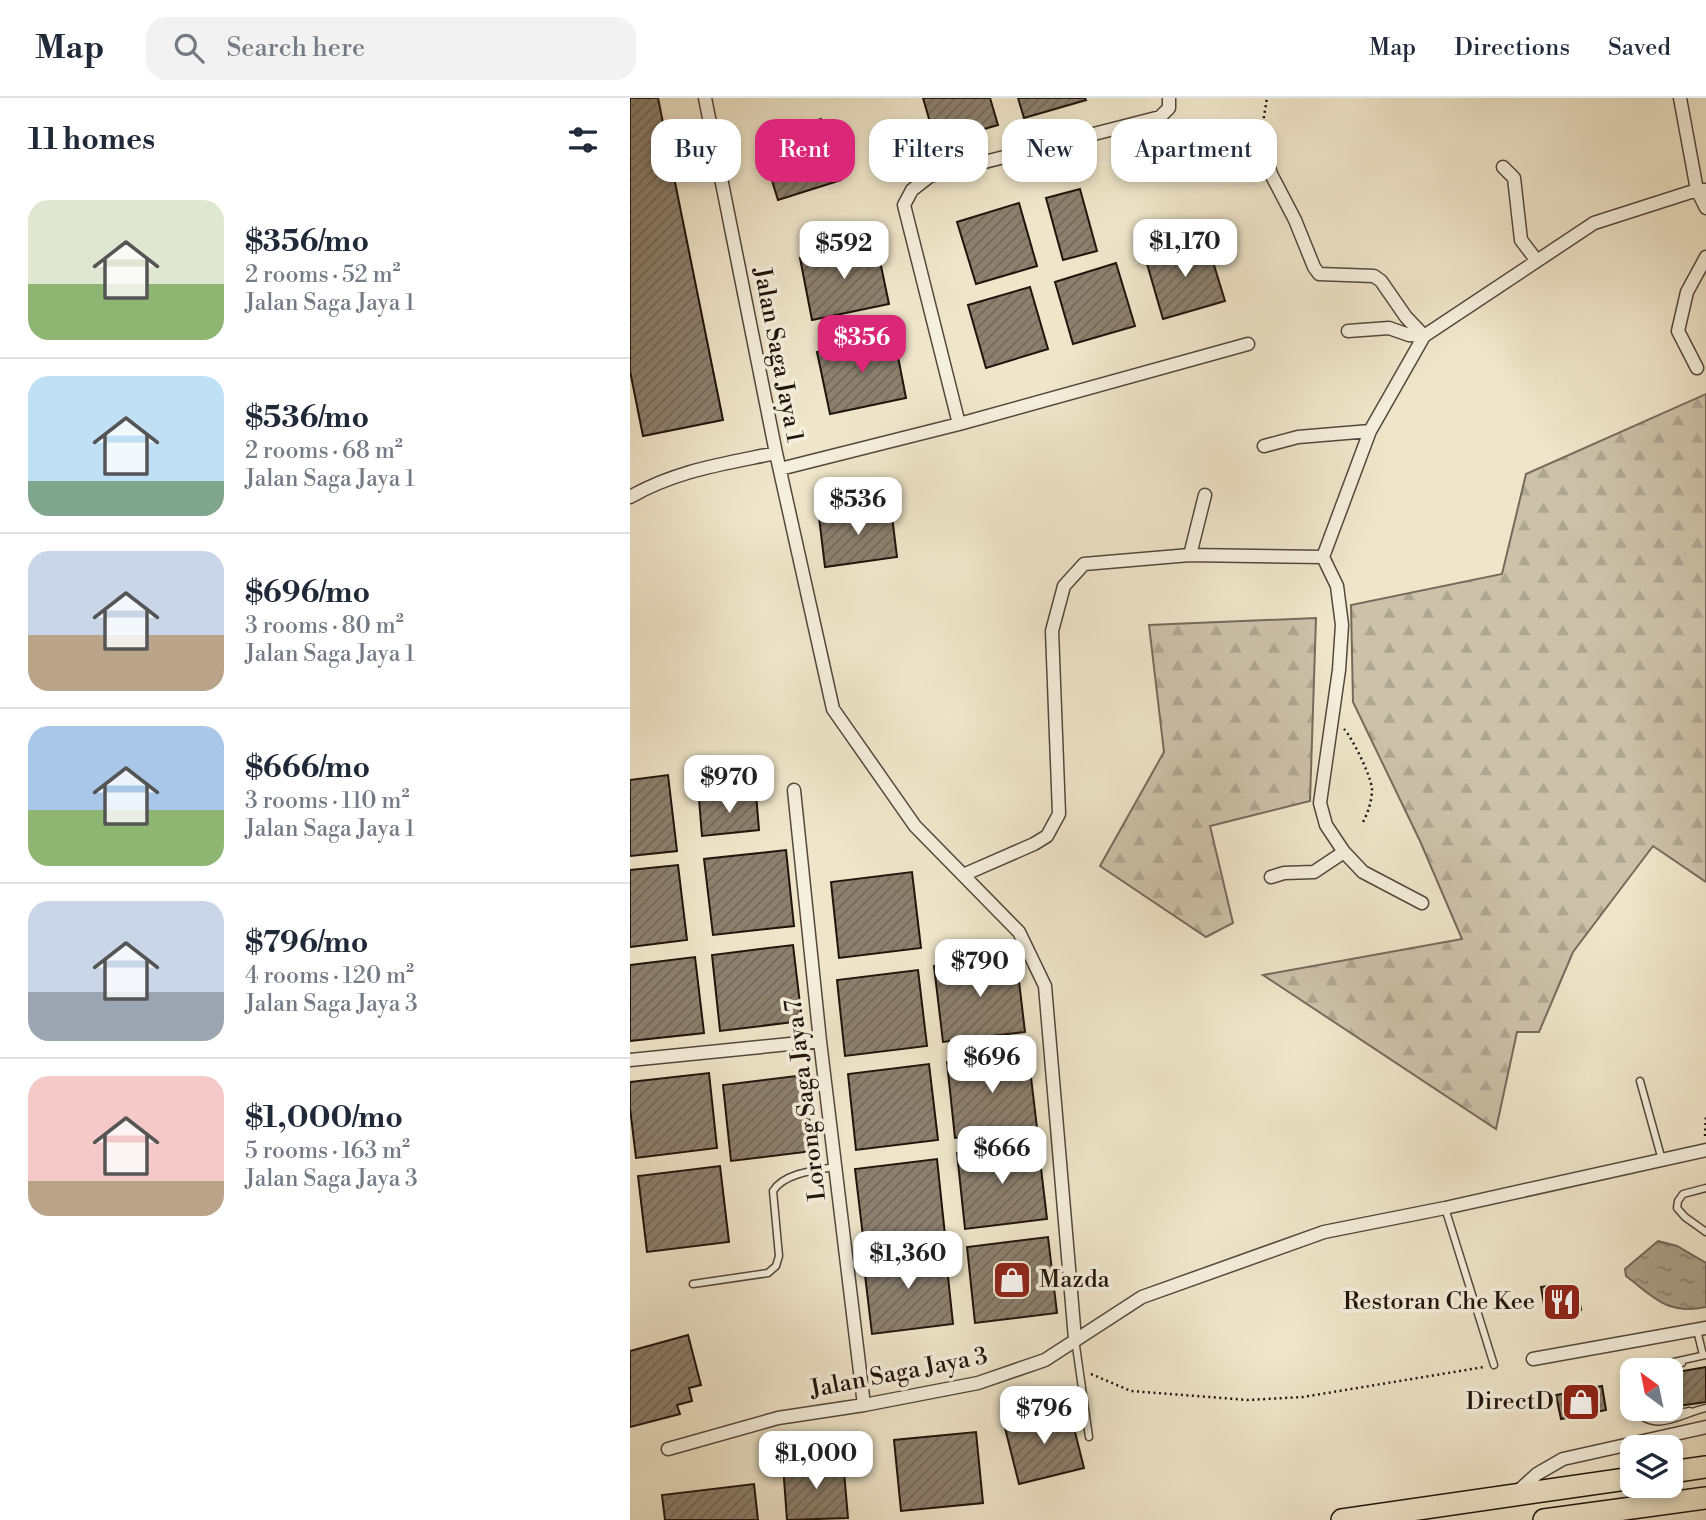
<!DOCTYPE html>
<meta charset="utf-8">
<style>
:root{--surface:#fff;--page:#f2f2f3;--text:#1f2937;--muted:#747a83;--line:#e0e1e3;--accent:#db2777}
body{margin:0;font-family:"Libre Bodoni",serif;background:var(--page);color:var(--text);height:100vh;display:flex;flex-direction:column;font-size:26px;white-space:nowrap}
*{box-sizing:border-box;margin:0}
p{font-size:23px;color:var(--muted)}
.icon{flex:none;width:38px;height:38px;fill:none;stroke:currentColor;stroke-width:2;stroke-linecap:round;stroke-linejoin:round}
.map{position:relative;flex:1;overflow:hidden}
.sheet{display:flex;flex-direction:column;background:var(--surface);width:630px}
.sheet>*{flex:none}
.banner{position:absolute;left:21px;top:21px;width:665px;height:63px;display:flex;gap:14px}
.needle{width:46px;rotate:327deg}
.fabs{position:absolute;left:990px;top:1260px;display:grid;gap:14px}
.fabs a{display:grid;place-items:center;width:63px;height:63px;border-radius:14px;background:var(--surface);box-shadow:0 4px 10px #0003;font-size:35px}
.price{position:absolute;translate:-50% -60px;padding:0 16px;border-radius:14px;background:#fff;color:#222;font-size:23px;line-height:46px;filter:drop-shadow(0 2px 4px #0008)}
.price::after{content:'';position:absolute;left:50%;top:42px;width:21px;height:16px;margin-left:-10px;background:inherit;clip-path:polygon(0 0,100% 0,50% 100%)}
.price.on{background:var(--accent);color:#fff}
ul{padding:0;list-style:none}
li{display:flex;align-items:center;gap:21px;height:175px;padding:0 28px}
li+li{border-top:2px solid var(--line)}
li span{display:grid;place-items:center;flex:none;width:196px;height:140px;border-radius:21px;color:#555}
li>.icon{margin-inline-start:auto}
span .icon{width:84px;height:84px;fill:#fffc;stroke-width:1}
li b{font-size:30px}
h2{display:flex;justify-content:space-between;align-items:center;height:84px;padding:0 28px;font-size:30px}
.pill{padding:0 24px;border-radius:21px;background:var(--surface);box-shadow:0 4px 10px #0003;font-size:24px;line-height:63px}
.pill.on{background:var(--accent);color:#fff}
header{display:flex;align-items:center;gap:42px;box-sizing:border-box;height:98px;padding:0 35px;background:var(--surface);border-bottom:2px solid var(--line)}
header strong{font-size:33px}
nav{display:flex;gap:38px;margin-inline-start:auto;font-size:24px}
.search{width:490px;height:63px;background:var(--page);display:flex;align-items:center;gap:18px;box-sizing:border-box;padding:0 24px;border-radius:21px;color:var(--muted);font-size:26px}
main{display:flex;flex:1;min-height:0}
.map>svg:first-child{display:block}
.forest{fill:url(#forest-firs);stroke:#766b5b;stroke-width:2}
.water{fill:url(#water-ripples);stroke:#726757;stroke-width:2}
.building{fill:url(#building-hatch);stroke:#20140c;stroke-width:2}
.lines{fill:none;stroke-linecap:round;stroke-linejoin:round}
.lane-casing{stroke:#54483c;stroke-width:9}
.street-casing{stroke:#54483c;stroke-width:15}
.highway-casing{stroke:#20140c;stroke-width:24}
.path{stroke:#20140c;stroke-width:2.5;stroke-dasharray:2 3.5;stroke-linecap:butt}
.lane{stroke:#f5efdd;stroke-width:6}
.street{stroke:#f5efdd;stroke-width:12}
.highway{stroke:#efe6ca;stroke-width:21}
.labels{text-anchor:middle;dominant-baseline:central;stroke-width:7;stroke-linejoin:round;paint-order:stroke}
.street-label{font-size:24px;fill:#20140c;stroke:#f5efdd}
.poi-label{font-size:24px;fill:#20140c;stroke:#f5efdd;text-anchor:end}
</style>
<header>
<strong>Map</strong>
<div class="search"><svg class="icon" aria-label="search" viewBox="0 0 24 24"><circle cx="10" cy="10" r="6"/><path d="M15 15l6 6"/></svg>Search here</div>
<nav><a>Map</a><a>Directions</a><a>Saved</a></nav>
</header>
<main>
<section class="sheet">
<h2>11 homes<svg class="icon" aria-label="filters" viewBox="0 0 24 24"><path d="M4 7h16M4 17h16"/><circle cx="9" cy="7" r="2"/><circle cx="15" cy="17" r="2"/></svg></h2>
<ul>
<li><span style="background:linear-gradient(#dfe7d0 60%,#8fb573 0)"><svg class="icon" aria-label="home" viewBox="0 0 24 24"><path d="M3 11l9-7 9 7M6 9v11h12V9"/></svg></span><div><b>$356/mo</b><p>2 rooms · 52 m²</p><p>Jalan Saga Jaya 1</p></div></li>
<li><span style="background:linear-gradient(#bfe0f5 75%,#7fa58c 0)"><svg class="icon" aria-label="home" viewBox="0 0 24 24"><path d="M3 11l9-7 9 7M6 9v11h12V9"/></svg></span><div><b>$536/mo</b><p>2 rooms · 68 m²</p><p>Jalan Saga Jaya 1</p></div></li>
<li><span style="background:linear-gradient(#c9d6e8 60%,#b9a48a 0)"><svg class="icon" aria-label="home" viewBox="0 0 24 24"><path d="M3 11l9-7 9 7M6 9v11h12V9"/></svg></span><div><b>$696/mo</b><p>3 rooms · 80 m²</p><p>Jalan Saga Jaya 1</p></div></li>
<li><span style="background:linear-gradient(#a9c7e8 60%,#8fb573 0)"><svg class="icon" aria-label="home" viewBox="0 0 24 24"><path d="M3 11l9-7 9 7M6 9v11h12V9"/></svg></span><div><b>$666/mo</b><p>3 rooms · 110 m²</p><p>Jalan Saga Jaya 1</p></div></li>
<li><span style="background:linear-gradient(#c9d6e8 65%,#9aa5b1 0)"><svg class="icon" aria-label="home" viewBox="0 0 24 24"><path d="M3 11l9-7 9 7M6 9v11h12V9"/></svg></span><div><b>$796/mo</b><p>4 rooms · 120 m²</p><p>Jalan Saga Jaya 3</p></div></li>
<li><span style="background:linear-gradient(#f6c9c9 75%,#b9a48a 0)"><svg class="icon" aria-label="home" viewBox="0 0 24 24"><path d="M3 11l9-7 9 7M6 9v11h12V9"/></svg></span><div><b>$1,000/mo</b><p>5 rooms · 163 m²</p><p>Jalan Saga Jaya 3</p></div></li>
</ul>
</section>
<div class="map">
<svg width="1076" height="1422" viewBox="0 0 1076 1422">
<defs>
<pattern id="forest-firs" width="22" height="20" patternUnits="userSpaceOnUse" patternTransform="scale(1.75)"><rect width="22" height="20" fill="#ccc2aa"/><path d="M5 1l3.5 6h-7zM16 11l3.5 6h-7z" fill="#afa691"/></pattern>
<pattern id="water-ripples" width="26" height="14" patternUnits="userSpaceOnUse" patternTransform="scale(1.75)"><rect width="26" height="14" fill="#a99f89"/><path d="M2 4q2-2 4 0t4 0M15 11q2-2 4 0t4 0" fill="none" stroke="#89806e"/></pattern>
<pattern id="building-hatch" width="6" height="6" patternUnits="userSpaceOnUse" patternTransform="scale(1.75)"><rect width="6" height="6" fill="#8c816f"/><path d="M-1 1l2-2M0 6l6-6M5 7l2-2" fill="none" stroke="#72685a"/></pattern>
</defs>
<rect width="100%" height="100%" fill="#efe6ca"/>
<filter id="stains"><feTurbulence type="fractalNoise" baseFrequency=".00286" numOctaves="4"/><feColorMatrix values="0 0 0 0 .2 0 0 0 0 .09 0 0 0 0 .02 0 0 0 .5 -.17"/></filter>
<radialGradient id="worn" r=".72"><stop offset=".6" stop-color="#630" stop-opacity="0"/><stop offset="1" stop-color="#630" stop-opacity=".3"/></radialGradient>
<path class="forest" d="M1076,296V784L1023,748L943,854L909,934H887L866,1031L633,877L832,841L790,743L723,604L721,507L872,476L896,376Z
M686,520L680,703L580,728L603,825L576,839L470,768L534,654L519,527Z"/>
<path class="water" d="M1028,1143L1047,1148L1076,1165V1209C1037,1217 1025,1200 996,1178L995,1171Z"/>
<path class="building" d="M0,0H28L93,322L13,338L0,273Z
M293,0H360L368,27L306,45Z
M388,0H455L456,2L394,20Z
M191,21L211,82L148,102L129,41Z
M450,91L467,153L433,162L416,100Z
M389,105L407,168L346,186L327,124Z
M576,141L595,203L533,221L515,159Z
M246,144L259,206L182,222L170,160Z
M486,165L505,228L443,246L425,184Z
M400,189L418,251L356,270L338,207Z
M264,238L276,300L200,316L187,254Z
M261,410L267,459L195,469L189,419Z
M38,677L47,753L0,758V682Z
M126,696L129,732L72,738L69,701Z
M156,752L164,828L83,837L74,761Z
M48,767L57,842L0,849V772Z
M282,774L291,850L209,860L201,784Z
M163,847L172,923L90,933L82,857Z
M386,858L395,934L313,944L304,868Z
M65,859L74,935L0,943V867Z
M288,872L297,948L215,958L207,882Z
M398,954L407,1030L325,1040L317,964Z
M299,966L308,1042L226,1052L218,976Z
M79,975L87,1050L6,1060L0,1010V984Z
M174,977L183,1053L101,1063L93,987Z
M408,1045L417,1121L335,1131L327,1055Z
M307,1061L315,1137L234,1147L225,1071Z
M90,1068L99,1144L17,1154L8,1078Z
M418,1139L427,1215L345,1225L337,1149Z
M315,1150L323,1226L242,1236L233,1160Z
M929,1186L931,1197L948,1194L951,1212L916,1218L911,1189Z
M58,1237L71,1287L59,1290L62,1303L47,1307L50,1316L0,1329V1253Z
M1076,1269V1304L1041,1309V1275Z
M972,1288L976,1312L931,1321L926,1297Z
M439,1310L454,1370L389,1386L374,1326Z
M346,1334L353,1405L271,1413L264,1342Z
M213,1362L218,1420L157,1422L153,1367Z
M124,1386L128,1422H35L32,1397Z"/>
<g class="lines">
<defs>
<path id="lane" d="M1010,983L1032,1062
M1076,1090L1053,1096L1048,1103L1047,1110L1055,1119L1076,1134
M815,1110L864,1267
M63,1186L138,1175L146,1168L149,1158L143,1093C154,1075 186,1072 205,1069
M1067,1232L1073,1257
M445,1241L459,1339
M1008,1272L1076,1257
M1033,1272L1052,1265
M1003,1275L999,1284L1003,1307
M1005,1311C1025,1337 1051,1315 1076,1310
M1014,1311C1025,1323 1045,1315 1060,1313"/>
<path id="street" d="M75,0L146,355L203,611L285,728L389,834L415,888L445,1241
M1050,0L1067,92L1076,110
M631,44L641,76L665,122L684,169L689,176L744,178L751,183L776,219L794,238
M873,69L884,80L891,142L907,163
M718,233L759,230L779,237L794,238
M1067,270L1048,233L1057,194L1076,159
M329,326L274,107L282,92L300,78L530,19L539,10V0
M634,348L668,339L740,333
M150,371L329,326L618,246
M0,399C47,372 94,366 146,355
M560,457L575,397
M164,692L190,943L234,1307
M333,777L404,746L417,738L429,716L422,533L434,488L454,466L560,457L693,459
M641,779L654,775L684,774L714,754
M792,805L733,774L714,754L696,727L690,705L709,572L712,527L707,488L693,459L740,333L794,238L964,125L1067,92H1076
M0,962L190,943
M903,1261L1076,1230
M38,1351L148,1320L234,1307L348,1285L415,1262L512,1199L694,1134L815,1110L1076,1052
M885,1396L907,1376L933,1361L1076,1329"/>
<path id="highway" d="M1041,1374L1076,1369
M712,1422L1003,1380
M914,1422L1076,1400"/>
</defs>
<use href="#lane" class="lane-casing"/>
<use href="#street" class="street-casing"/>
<use href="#highway" class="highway-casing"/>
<path class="path" d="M632,31L637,0
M714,631C723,641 741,678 742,691C742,702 738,715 733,724
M1075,1038L1076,1016
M461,1276L501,1293L618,1302L673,1299L854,1269"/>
<use href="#lane" class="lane"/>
<use href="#street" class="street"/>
<use href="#highway" class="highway"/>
</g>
<defs>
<symbol id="shop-square" viewBox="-11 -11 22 22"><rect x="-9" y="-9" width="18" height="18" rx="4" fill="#8f2418" stroke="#f5efdd"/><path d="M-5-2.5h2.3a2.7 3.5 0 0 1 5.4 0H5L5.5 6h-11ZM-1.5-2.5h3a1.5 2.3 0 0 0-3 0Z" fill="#fff"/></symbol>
<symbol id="restaurant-square" viewBox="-11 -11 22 22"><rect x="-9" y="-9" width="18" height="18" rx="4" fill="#8f2418" stroke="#f5efdd"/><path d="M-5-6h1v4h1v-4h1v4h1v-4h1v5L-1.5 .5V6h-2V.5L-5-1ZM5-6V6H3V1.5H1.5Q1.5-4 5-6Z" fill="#fff"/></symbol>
</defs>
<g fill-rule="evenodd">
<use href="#shop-square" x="360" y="1160" width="44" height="44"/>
<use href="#restaurant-square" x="910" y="1182" width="44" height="44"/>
<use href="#shop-square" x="929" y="1282" width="44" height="44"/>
</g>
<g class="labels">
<g class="street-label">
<text transform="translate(148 257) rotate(79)">Jalan Saga Jaya 1</text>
<text transform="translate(176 1002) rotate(-97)">Lorong Saga Jaya 7</text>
<text transform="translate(269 1275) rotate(-11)">Jalan Saga Jaya 3</text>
</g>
<g class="poi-label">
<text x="409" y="1182" text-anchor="start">Mazda</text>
<text x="905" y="1204">Restoran Che Kee</text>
<text x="924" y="1304">DirectD</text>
</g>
</g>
<rect width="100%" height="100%" filter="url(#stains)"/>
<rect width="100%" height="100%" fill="url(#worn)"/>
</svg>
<div class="fabs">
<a><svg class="needle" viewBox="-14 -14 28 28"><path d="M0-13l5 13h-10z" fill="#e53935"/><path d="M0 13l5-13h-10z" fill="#747a83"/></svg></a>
<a><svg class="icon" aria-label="layers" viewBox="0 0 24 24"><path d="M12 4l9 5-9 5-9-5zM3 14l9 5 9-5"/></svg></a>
</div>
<b class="price" style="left:555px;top:181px">$1,170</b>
<b class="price" style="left:214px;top:183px">$592</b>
<b class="price on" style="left:232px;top:277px">$356</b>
<b class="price" style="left:228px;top:439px">$536</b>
<b class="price" style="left:99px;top:717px">$970</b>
<b class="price" style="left:350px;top:901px">$790</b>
<b class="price" style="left:362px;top:997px">$696</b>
<b class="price" style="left:372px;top:1088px">$666</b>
<b class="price" style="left:278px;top:1193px">$1,360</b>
<b class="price" style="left:414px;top:1348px">$796</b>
<b class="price" style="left:186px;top:1393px">$1,000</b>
<div class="banner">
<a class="pill">Buy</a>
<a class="pill on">Rent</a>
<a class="pill">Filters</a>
<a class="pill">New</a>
<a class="pill">Apartment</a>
</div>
</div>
</main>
